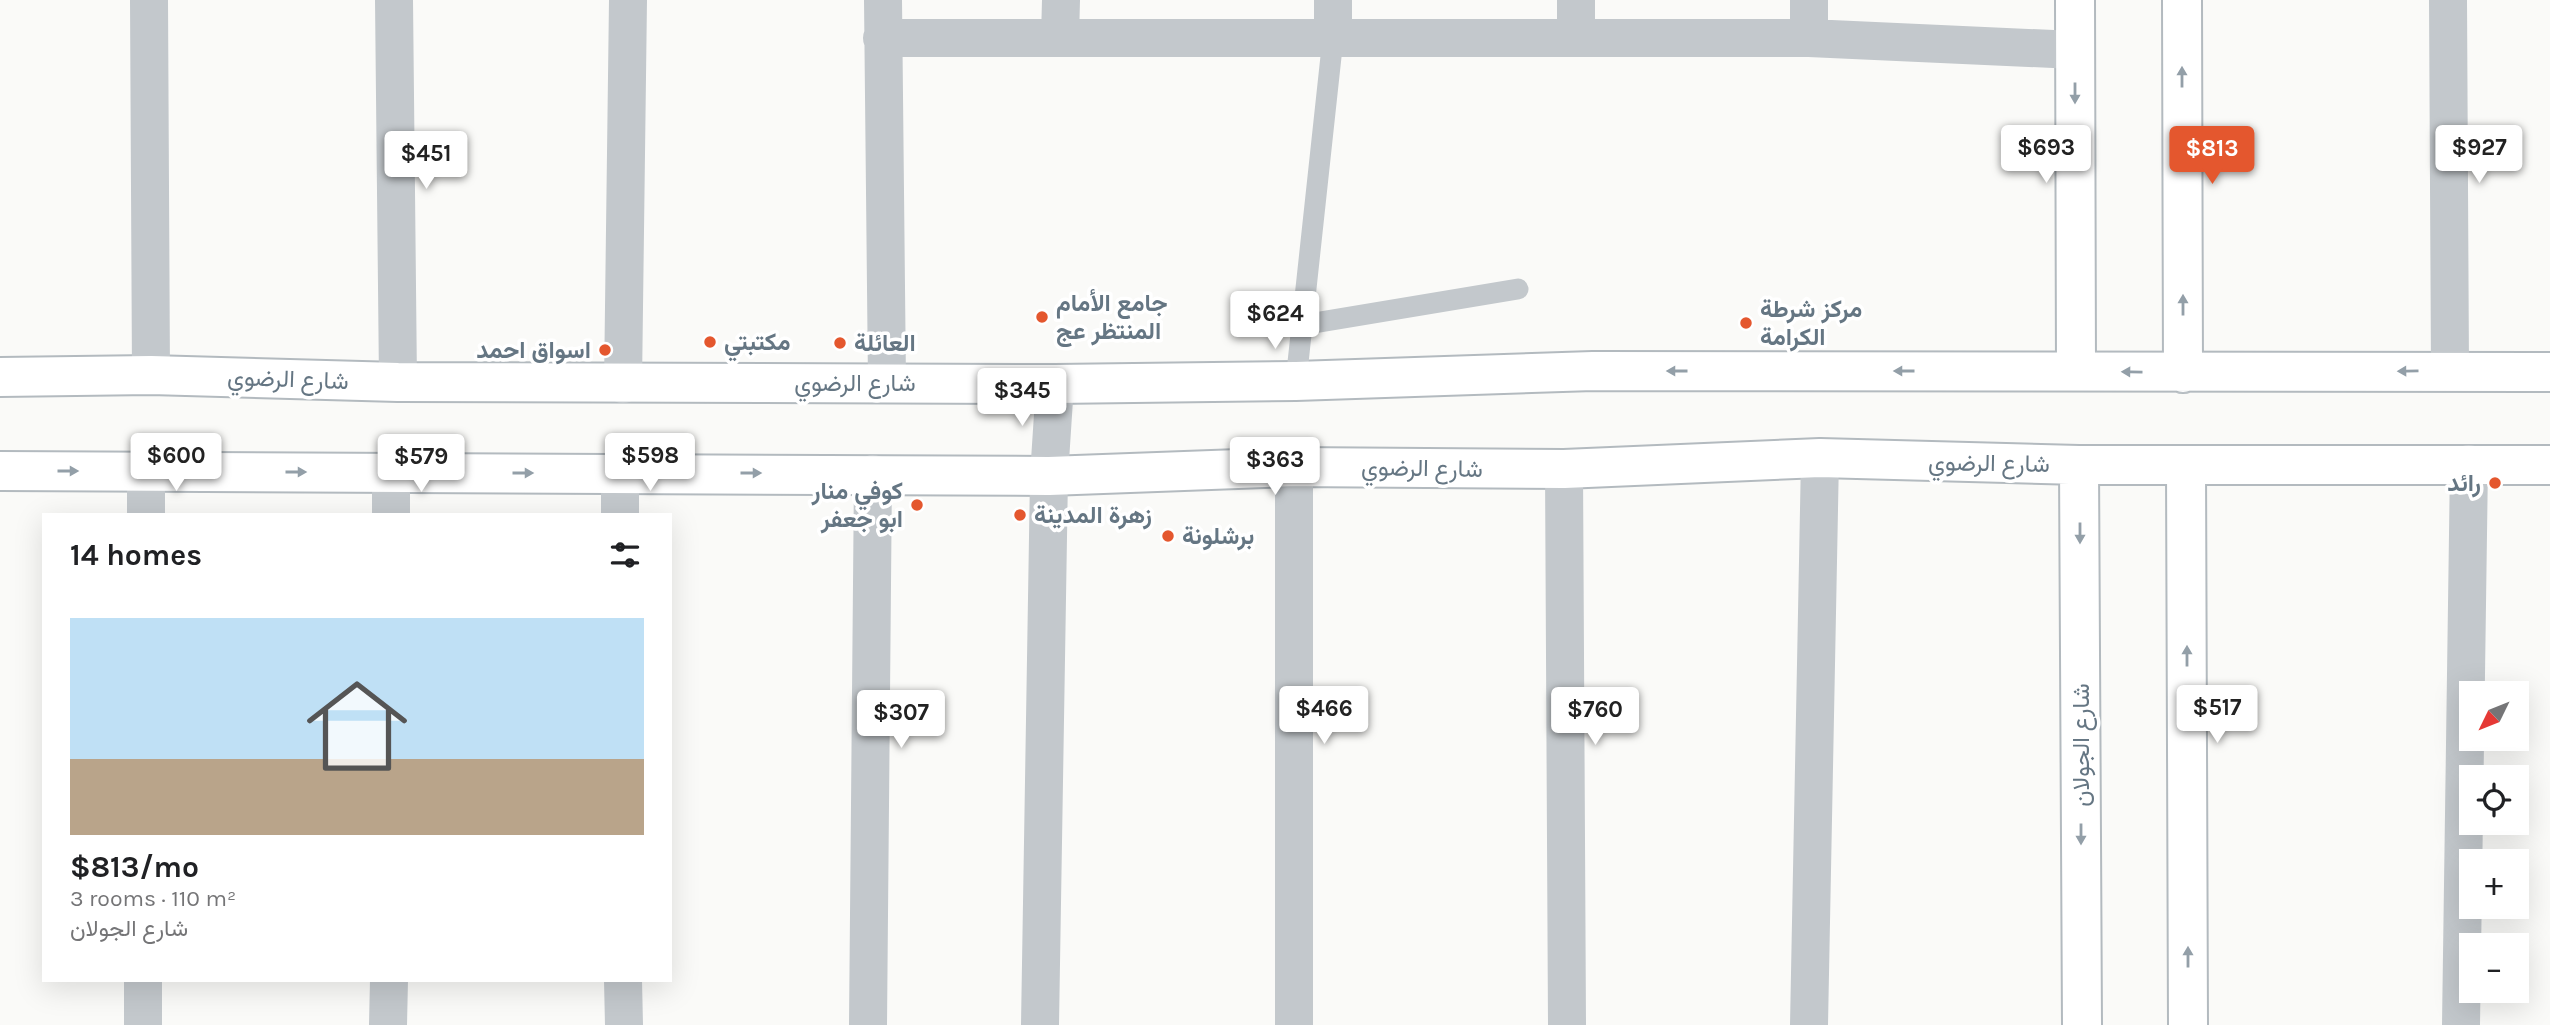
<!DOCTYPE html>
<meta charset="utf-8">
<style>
:root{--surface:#fff;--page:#f6f6f6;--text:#202124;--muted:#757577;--line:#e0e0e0;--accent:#e4572e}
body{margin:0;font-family:Karla,Vazirmatn,sans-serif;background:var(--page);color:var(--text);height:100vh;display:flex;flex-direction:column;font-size:26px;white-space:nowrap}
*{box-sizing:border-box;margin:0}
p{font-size:23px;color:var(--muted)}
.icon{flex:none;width:38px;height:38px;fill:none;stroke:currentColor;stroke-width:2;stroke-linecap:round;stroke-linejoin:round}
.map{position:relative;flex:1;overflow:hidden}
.panel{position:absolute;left:42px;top:513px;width:630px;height:469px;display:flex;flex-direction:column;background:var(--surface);border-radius:0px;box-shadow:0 7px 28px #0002}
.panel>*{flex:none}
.needle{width:46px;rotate:227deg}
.fabs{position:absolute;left:2459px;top:681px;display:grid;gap:14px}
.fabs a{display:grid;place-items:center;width:70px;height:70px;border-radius:0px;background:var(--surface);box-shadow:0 7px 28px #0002;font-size:35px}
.price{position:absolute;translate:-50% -60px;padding:0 16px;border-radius:7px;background:#fff;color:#222;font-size:23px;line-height:46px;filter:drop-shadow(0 2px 4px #0008)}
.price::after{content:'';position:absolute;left:50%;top:42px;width:21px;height:16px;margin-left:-10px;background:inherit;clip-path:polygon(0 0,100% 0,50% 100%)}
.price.selected{background:var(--accent);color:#fff}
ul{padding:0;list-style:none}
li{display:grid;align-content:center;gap:14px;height:371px;padding:0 28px}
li+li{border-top:2px solid var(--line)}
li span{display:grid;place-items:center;height:217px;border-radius:0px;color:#555}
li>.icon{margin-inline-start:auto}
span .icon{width:126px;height:126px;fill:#fffc;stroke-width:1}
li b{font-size:30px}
h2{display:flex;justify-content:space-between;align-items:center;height:84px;padding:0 28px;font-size:30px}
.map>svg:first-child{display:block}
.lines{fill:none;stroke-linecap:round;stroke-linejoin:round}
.secondary-casing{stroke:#b3babf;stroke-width:42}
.lane{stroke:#c3c8cc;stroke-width:21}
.street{stroke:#c3c8cc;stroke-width:38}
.secondary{stroke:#fff;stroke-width:38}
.oneway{fill:#939fa8}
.poi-dot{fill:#e4572e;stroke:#fff;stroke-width:2.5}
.labels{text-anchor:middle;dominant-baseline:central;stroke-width:7;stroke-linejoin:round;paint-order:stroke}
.poi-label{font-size:24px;font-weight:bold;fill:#657683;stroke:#fff;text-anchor:start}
.street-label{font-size:24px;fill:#657683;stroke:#fff}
</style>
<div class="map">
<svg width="2550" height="1025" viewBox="0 0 2550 1025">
<rect width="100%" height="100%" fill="#fafaf8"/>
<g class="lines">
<defs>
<path id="secondary" d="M2075,0L2076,370
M2182,0L2183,373
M0,377L151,375L398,382L1055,384L1296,381L1593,371L2550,372
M2079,465L2082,1025
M2186,466L2188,1025
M0,471L1049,476L1294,467L1564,469L1820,458L2079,465H2550"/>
</defs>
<use href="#secondary" class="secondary-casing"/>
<path class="lane" d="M1302,325L1518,289
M1296,381L1333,38"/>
<path class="street" d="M149,0L151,375
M394,0L398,382
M883,0L887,383
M1333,0V38
M1576,0V38
M2448,0L2450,370
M882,38H1809L2075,50
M1060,38L1061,0
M1809,38V0
M623,384L628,0
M1564,469L1567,1025
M620,473V514
M146,514V472
M391,514V472
M623,980L624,1025
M143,1025V980
M388,1025L389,980
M868,1025L873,474
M1040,1025L1049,476L1055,384
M1294,1025V467
M1809,1025L1820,458
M2461,1025L2469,464"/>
<use href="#secondary" class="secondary"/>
</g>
<defs><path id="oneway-solid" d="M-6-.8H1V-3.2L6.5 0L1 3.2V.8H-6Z" transform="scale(1.75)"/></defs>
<g class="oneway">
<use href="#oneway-solid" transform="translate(2182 77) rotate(-90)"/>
<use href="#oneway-solid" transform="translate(2075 93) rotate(90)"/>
<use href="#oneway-solid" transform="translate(2183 305) rotate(-90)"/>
<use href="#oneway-solid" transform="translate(1677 371) rotate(-180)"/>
<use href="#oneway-solid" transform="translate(1904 371) rotate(180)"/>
<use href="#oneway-solid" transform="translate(2408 371) rotate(179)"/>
<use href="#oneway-solid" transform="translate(2132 372) rotate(-179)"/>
<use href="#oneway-solid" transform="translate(68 471)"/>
<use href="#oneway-solid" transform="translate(296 472)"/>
<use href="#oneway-solid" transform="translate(523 473)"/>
<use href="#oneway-solid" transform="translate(751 473)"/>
<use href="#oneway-solid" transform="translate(2080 533) rotate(90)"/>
<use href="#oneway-solid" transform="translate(2187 656) rotate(-90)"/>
<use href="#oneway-solid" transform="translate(2081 834) rotate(90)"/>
<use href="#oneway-solid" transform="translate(2188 957) rotate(-90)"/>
</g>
<g class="poi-dot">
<circle cx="1042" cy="317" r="7"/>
<circle cx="1746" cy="323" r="7"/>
<circle cx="710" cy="342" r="7"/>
<circle cx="840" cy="343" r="7"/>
<circle cx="605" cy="350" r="7"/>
<circle cx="2495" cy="483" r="7"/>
<circle cx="917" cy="505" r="7"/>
<circle cx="1020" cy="515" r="7"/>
<circle cx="1168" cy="536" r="7"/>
</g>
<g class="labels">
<g class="poi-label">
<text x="1056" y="303">جامع الأمام<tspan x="1056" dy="28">المنتظر عج</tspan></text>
<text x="1760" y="309">مركز شرطة<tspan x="1760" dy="28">الكرامة</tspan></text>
<text x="724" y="342">مكتبتي</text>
<text x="854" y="343">العائلة</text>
<text x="591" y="350" text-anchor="end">اسواق احمد</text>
<text x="2481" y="483" text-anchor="end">رائد</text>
<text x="903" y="491" text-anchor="end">كوفي منار<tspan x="903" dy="28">ابو جعفر</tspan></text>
<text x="1034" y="515">زهرة المدينة</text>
<text x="1182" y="536">برشلونة</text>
</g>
<g class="street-label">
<text transform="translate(288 379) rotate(2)">شارع الرضوي</text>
<text x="855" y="383">شارع الرضوي</text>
<text transform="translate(1989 463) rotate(1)">شارع الرضوي</text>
<text transform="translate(1422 468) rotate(1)">شارع الرضوي</text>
<text transform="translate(2081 745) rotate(-90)">شارع الجولان</text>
</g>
</g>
</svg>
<div class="fabs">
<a><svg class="needle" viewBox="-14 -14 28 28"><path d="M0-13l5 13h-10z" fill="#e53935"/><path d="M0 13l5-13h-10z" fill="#757577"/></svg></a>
<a><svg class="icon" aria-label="locate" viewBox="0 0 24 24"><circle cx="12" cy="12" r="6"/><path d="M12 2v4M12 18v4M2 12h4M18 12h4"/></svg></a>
<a>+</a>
<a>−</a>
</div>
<b class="price" style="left:2046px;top:185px">$693</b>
<b class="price" style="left:2479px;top:185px">$927</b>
<b class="price selected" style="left:2212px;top:186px">$813</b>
<b class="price" style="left:426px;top:191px">$451</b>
<b class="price" style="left:1275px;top:351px">$624</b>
<b class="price" style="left:1022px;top:428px">$345</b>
<b class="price" style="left:176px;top:493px">$600</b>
<b class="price" style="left:650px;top:493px">$598</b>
<b class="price" style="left:421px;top:494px">$579</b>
<b class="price" style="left:1275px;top:497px">$363</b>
<b class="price" style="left:2217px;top:745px">$517</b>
<b class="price" style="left:1324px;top:746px">$466</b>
<b class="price" style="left:1595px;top:747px">$760</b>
<b class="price" style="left:901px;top:750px">$307</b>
<section class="panel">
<h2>14 homes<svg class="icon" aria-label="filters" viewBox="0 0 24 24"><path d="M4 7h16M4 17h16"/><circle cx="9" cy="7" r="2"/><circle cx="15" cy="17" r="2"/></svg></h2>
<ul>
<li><span style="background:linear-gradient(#bfe0f5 65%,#b9a48a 0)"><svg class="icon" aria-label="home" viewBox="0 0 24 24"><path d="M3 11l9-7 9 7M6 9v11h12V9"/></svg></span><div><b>$813/mo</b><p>3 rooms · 110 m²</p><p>شارع الجولان</p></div></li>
</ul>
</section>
</div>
